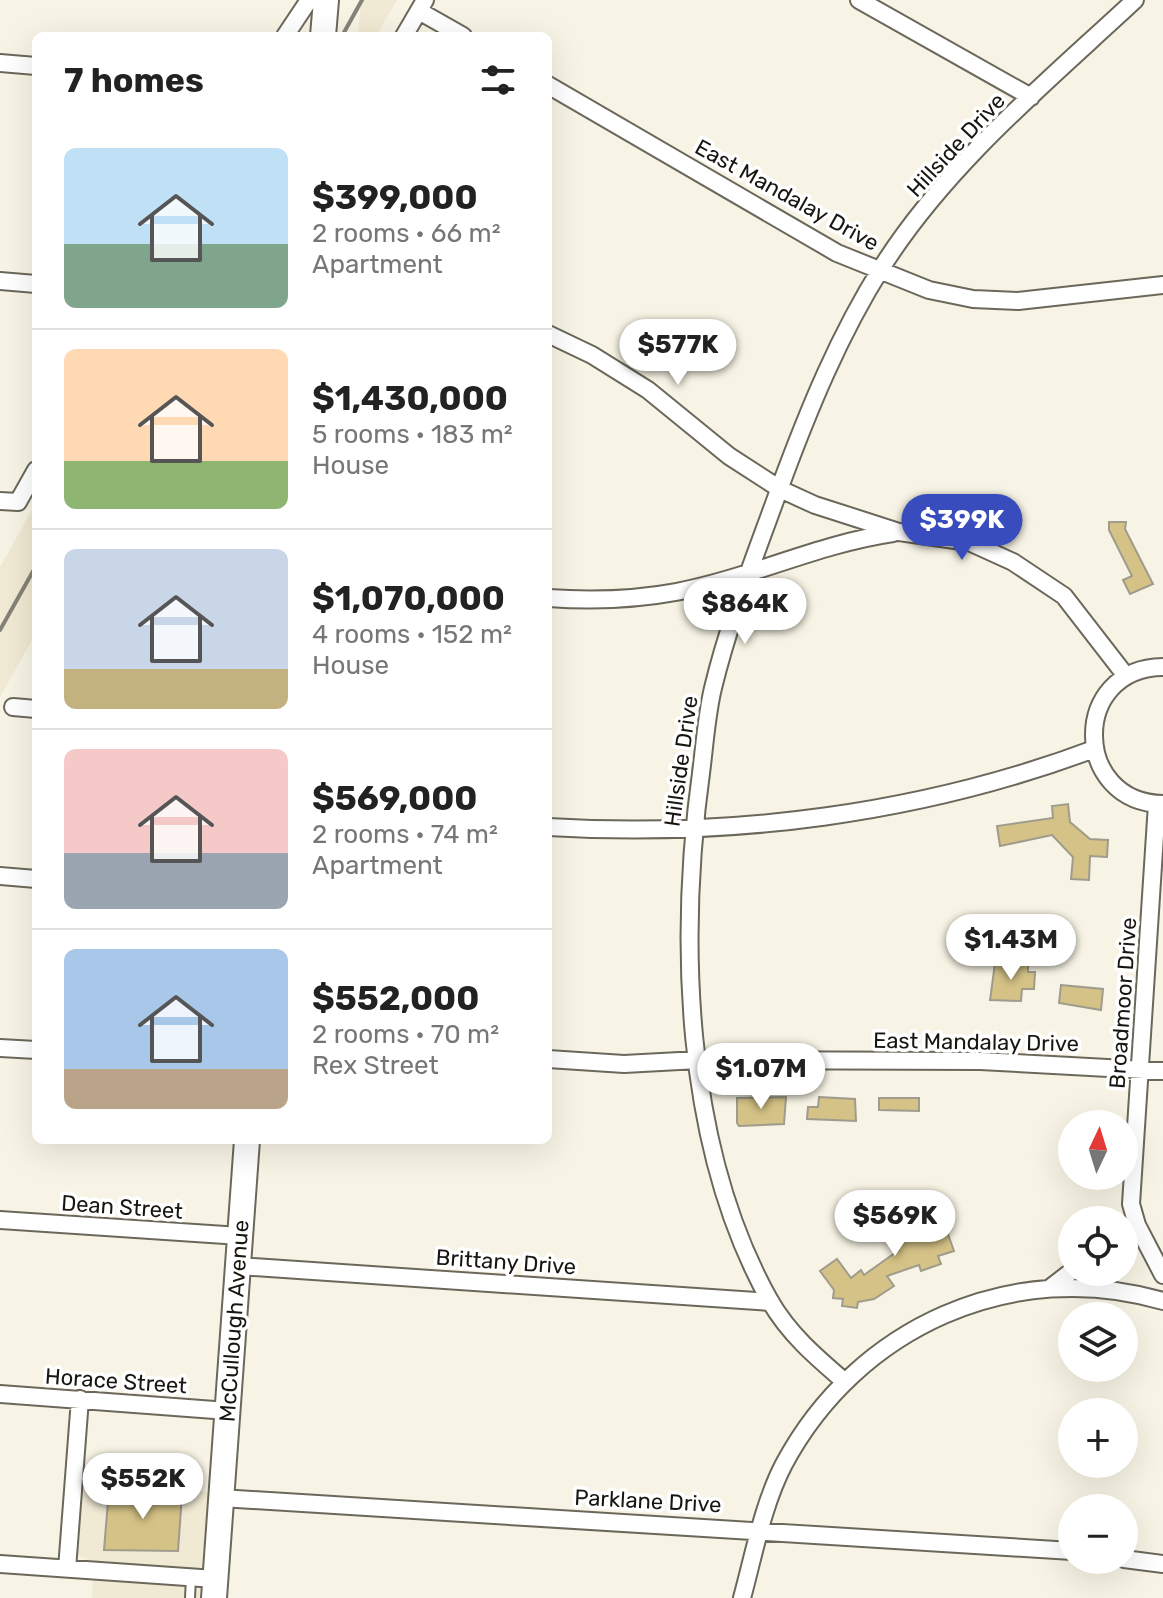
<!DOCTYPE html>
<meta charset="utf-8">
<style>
:root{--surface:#fff;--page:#f2f2f2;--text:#222;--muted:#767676;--line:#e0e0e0;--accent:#384cbe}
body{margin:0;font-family:Rubik,sans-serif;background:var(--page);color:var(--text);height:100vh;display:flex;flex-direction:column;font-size:30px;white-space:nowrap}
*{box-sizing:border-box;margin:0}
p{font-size:26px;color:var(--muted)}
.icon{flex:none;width:44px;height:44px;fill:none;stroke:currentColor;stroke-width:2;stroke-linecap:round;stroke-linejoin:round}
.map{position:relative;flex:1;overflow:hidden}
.panel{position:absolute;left:32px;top:32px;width:520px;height:1112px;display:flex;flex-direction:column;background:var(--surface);border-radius:12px;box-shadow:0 8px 32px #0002}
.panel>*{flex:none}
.needle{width:52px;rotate:4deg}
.buttons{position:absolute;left:1058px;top:1110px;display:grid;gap:16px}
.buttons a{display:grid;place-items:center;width:80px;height:80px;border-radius:50%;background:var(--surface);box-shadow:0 8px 32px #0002;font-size:40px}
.price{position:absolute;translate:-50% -68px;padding:0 18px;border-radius:28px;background:#fff;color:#222;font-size:26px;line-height:52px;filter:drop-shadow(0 2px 4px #0008)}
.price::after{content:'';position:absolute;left:50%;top:48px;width:24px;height:18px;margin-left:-12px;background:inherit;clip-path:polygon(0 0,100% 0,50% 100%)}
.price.active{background:var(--accent);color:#fff}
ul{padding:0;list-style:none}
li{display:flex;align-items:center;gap:24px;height:200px;padding:0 32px}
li+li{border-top:2px solid var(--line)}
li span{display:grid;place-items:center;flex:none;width:224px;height:160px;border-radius:12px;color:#555}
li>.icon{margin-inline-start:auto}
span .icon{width:96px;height:96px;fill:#fffc;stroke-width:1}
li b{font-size:34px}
h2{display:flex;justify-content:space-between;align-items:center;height:96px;padding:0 32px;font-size:34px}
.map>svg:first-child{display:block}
.built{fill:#f0e9d3}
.building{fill:#d4c286;stroke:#9f9b8d;stroke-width:2}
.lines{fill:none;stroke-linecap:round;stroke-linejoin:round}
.lane-casing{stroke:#6b685b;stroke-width:12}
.street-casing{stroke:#6b685b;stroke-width:20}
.secondary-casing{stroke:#6b685b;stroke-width:28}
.lane{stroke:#fff;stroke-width:8}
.street{stroke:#fff;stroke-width:16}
.secondary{stroke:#fff;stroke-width:24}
.rail{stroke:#858278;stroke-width:4}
.labels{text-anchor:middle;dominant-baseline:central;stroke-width:7;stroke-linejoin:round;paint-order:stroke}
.street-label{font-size:22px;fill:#171611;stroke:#fff}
</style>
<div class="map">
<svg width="1163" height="1598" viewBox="0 0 1163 1598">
<rect width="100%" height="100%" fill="#f8f4e5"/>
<path class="built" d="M361,0H397L376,36H358Z
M36,503V633L0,697V567Z
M81,1482L208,1492L200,1598H92L94,1562L76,1555Z"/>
<path class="building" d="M1109,522H1126L1125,529L1153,584L1130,594L1123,580L1132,576L1109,530Z
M1068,804L1070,822L1090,839L1108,840L1107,857L1090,856L1089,880L1071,879L1073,857L1052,835L1000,846L997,826L1053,818L1052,806Z
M995,963L1028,964V972H1035L1034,989H1022L1021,1001L990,1000Z
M1061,985L1103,989L1101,1010L1059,1003Z
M786,1097L784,1124L739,1126L737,1123V1098Z
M819,1097L855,1099L856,1121L807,1119L808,1107H818Z
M879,1098H919V1111L879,1110Z
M937,1203L954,1251L938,1256L941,1264L921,1271L919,1265L887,1276L894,1286L874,1299L858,1302L857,1308L842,1306L843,1299L833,1298L834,1290L820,1271L837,1259L851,1278L861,1270L864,1275L899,1250L889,1224Z
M109,1489L182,1495L178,1551L104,1550Z"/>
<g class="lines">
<defs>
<path id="lane" d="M190,1598L191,1577"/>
<path id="street" d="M859,0L1031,97
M419,11L463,36
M285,36L309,0
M404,36L425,0
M0,63L36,66
M548,85L837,253L929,290L973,299L1018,301L1163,285
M0,281L36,284
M548,334L592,355L648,390L729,456L780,489L815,505L899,532L969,542L1013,562L1064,596L1126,676
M0,501L18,502L36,470
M548,598C591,601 633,600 676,592C750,578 818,544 893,533
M1163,667C1070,668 1072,803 1163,804
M13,707L36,709
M1157,804L1131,1204L1137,1225L1163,1275
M548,827C732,838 921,814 1094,749
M0,876L36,879
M0,1048L36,1050
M548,1059L624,1064L698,1060L980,1061L1163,1071
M0,1220L240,1236
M238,1266L771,1302
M1050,1288L1072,1271
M844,1381C816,1357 789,1334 770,1301C683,1146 678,937 702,765C705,740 707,713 713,688C730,618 756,554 780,487C808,411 839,335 882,267C947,164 1047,82 1135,0
M0,1394L228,1411
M221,1498L1072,1551
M1124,1559L1163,1564
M0,1564L215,1579
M67,1569L80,1399
M742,1598C754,1554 763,1504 784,1464C857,1327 1013,1257 1163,1301"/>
<path id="secondary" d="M323,36L326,0
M214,1598L247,1140"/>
</defs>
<use href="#lane" class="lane-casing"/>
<use href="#street" class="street-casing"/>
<use href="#secondary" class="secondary-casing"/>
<use href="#lane" class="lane"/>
<use href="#street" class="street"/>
<use href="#secondary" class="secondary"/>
<path class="rail" d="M342,36L362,0
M0,630L36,566"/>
</g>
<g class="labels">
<g class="street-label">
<text transform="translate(956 145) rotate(-47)">Hillside Drive</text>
<text transform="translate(787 195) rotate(29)">East Mandalay Drive</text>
<text transform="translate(681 761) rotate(-82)">Hillside Drive</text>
<text transform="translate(1123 1003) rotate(-86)">Broadmoor Drive</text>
<text transform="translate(976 1042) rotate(1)">East Mandalay Drive</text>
<text transform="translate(122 1207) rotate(4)">Dean Street</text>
<text transform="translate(506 1262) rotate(4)">Brittany Drive</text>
<text transform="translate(234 1321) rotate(-86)">McCullough Avenue</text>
<text transform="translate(116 1381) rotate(4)">Horace Street</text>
<text transform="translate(648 1501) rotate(3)">Parklane Drive</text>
</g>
</g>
</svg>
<div class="buttons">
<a><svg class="needle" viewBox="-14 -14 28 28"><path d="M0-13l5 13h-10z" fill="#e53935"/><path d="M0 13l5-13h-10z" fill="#767676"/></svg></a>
<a><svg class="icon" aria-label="locate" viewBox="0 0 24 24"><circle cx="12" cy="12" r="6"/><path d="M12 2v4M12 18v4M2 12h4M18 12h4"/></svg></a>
<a><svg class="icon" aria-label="layers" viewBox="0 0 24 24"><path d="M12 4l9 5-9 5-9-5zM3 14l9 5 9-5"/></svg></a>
<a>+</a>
<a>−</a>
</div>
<b class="price" style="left:678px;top:387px">$577K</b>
<b class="price active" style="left:962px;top:562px">$399K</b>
<b class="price" style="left:745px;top:646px">$864K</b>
<b class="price" style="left:1011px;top:982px">$1.43M</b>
<b class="price" style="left:761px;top:1111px">$1.07M</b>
<b class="price" style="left:895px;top:1258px">$569K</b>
<b class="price" style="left:143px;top:1521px">$552K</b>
<section class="panel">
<h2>7 homes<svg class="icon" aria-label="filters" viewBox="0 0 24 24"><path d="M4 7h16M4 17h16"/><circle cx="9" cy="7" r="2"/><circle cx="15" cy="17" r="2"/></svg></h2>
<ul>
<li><span style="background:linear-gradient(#bfe0f5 60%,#7fa58c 0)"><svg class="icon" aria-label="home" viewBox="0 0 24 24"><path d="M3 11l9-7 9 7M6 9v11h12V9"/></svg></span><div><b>$399,000</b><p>2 rooms · 66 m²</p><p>Apartment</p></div></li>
<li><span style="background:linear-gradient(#ffd9b3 70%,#8fb573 0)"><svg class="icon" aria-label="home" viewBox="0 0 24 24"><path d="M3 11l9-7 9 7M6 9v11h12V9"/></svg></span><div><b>$1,430,000</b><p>5 rooms · 183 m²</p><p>House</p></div></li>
<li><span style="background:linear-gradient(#c9d6e8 75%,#c2b280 0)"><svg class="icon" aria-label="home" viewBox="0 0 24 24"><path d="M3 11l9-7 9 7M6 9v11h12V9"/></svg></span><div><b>$1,070,000</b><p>4 rooms · 152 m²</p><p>House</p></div></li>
<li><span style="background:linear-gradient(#f6c9c9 65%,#9aa5b1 0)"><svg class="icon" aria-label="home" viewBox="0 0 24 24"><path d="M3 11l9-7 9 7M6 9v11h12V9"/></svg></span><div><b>$569,000</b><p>2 rooms · 74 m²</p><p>Apartment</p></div></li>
<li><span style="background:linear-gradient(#a9c7e8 75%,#b9a48a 0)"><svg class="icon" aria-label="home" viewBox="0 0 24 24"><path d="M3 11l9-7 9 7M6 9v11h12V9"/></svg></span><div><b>$552,000</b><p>2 rooms · 70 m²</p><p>Rex Street</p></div></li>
</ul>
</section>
</div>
